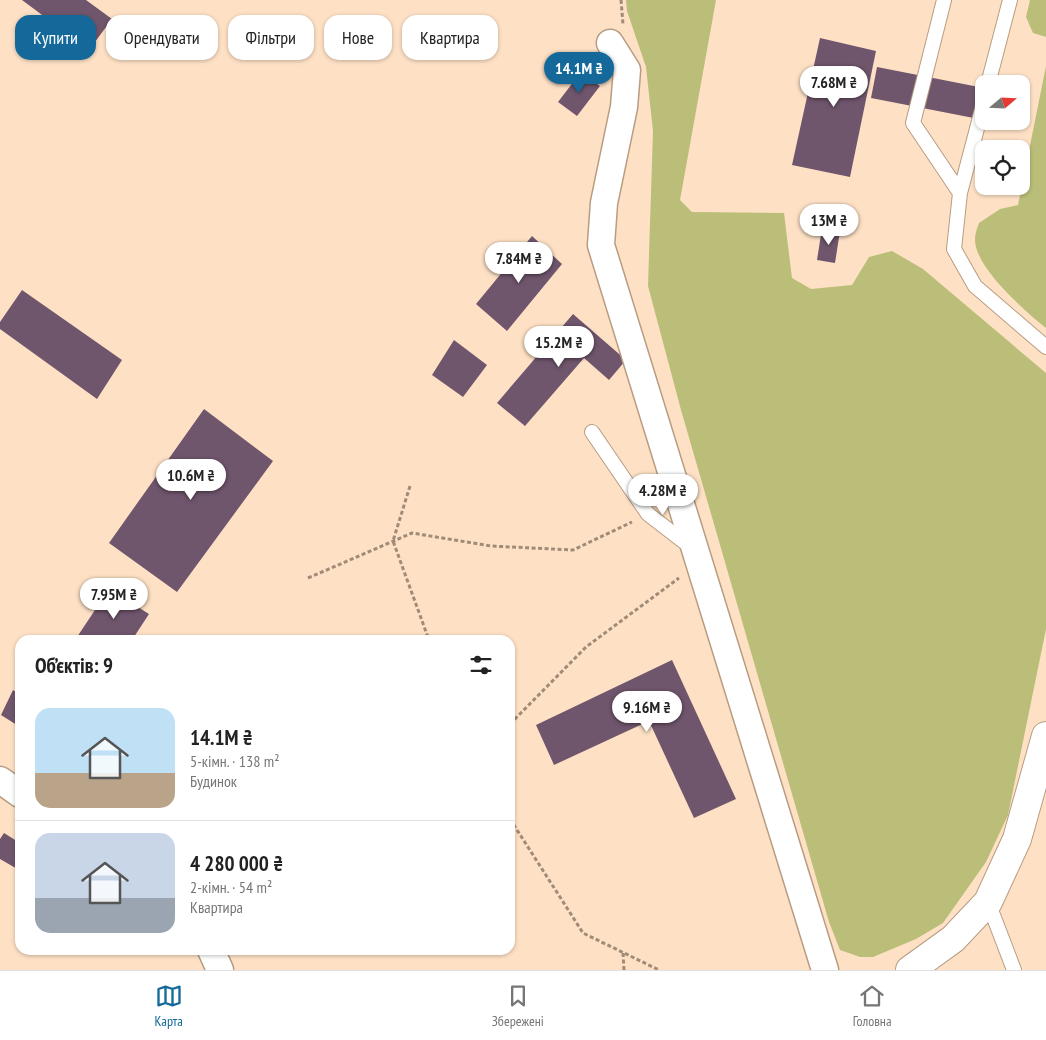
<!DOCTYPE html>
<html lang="uk">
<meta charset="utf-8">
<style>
:root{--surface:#fff;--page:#f2f2f2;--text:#222;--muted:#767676;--line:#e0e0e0;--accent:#14699a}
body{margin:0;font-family:"PT Sans Narrow",sans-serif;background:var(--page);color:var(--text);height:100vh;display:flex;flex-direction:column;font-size:19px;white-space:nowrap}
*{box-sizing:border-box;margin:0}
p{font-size:16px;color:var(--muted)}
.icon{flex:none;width:28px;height:28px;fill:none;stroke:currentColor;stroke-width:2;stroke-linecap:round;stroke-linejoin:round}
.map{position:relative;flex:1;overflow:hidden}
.panel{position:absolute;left:15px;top:635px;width:500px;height:320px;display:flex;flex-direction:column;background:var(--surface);border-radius:15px;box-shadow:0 1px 4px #0004}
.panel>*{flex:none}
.banner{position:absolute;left:15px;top:15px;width:500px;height:45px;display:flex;gap:10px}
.needle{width:32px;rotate:71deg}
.controls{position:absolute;left:975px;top:75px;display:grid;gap:10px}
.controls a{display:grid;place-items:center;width:55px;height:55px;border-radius:10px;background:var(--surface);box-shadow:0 1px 4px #0004;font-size:25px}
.price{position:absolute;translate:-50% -42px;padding:0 11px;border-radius:18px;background:#fff;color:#222;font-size:16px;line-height:32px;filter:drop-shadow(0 1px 2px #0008)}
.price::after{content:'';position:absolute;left:50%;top:30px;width:15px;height:11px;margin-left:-8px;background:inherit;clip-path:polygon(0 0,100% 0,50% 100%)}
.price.selected{background:var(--accent);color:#fff}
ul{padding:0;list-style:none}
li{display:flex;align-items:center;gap:15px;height:125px;padding:0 20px}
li+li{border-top:1px solid var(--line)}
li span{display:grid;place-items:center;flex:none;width:140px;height:100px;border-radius:15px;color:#555}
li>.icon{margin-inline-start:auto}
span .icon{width:60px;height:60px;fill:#fffc;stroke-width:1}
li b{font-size:21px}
h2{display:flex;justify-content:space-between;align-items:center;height:60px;padding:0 20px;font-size:21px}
.tag{padding:0 18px;border-radius:15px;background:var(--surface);box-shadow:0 1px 4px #0004;font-size:18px;line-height:45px}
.tag.selected{background:var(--accent);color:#fff}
.menu{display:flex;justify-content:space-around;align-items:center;height:70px;border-top:1px solid var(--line);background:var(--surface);font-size:14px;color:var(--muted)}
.menu a{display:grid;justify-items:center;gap:2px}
.menu .selected{color:var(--accent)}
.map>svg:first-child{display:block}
.green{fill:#bbbe78}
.building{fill:#70566d}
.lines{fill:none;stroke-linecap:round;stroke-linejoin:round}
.lane-casing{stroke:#b79c82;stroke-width:16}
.street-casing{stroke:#b79c82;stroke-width:29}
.secondary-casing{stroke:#b79c82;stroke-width:30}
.path{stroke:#a08b77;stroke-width:3;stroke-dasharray:4 2.5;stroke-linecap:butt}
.lane{stroke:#fff;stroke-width:14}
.street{stroke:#fff;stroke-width:26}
.secondary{stroke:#fff;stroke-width:28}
</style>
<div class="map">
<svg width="1046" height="970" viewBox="0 0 1046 970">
<rect width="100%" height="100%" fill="#fee1c5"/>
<path class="green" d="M626,0H716L680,200L692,212L784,213L792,278L811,289L852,285L869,257L892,251L923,269L1046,373V629L1008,815L986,862L943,923L916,939L873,957H860L840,950L829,922L681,410L648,286L653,131L646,67L627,11Z
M1030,0H1046V37L1033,33L1026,17Z
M1046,66V328C1026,312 974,267 975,239C975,234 977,228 979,223L1000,209L1018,205Z"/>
<path class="building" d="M22,0H86L112,19L89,50Z
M820,38L876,51L850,177L792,165Z
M877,67L984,88V120L871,98Z
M581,72L600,86L577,116L558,102Z
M822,228L840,231L835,263L817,260Z
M532,236L562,264L507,331L476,304Z
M22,290L122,360L97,399L0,329V322Z
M573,314L626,360L609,380L584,358L525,426L497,403Z
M454,340L487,365L463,397L432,375Z
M204,409L273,461L177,592L109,543Z
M109,589L149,614L132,640H75Z
M672,660L736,799L694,818L649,721L554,765L536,725Z
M13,690L20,695V727L1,715Z
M4,833L20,843L19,870L0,859V839Z"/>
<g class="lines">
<defs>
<path id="lane" d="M944,0L913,123L960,193
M988,84L1010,0
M984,102L960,193L954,249L975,286L1046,347
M592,432L648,514L692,548
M988,902L1014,970"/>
<path id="street" d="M610,43L627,70L624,107L604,203L601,245L825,970
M0,780L20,794
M211,950L220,970"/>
<path id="secondary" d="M910,970L953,939L988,902L1017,839L1046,736"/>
</defs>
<use href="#lane" class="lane-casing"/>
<use href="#street" class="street-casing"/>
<use href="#secondary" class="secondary-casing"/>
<path class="path" d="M621,0L623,24
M410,486L393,541L429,640
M308,578L412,533L491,546L573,550L632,522
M510,724L586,647L679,578
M510,819L583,933L659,970
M623,953L624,970"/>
<use href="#lane" class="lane"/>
<use href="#street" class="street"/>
<use href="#secondary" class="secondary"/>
</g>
</svg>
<div class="controls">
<a><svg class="needle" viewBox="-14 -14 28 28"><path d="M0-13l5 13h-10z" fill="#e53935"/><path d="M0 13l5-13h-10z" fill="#767676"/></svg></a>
<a><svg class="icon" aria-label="locate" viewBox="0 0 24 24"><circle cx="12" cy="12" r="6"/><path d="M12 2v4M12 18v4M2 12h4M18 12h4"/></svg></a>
</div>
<b class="price selected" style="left:579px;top:94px">14.1M ₴</b>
<b class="price" style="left:834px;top:108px">7.68M ₴</b>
<b class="price" style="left:829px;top:246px">13M ₴</b>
<b class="price" style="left:519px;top:284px">7.84M ₴</b>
<b class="price" style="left:559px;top:368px">15.2M ₴</b>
<b class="price" style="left:191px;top:501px">10.6M ₴</b>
<b class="price" style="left:663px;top:516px">4.28M ₴</b>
<b class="price" style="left:114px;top:620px">7.95M ₴</b>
<b class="price" style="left:647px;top:733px">9.16M ₴</b>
<div class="banner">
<a class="tag selected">Купити</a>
<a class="tag">Орендувати</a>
<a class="tag">Фільтри</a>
<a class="tag">Нове</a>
<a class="tag">Квартира</a>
</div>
<section class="panel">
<h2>Об’єктів: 9<svg class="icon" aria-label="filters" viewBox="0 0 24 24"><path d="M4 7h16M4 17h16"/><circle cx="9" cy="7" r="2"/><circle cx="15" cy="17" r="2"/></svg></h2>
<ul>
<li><span style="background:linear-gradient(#bfe0f5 65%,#b9a48a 0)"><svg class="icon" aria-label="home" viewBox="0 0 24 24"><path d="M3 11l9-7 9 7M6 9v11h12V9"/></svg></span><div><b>14.1M ₴</b><p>5-кімн. · 138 m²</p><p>Будинок</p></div></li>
<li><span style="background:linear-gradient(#c9d6e8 65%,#9aa5b1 0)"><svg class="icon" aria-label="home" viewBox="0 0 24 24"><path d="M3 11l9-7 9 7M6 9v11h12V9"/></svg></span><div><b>4 280 000 ₴</b><p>2-кімн. · 54 m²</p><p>Квартира</p></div></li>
</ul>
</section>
</div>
<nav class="menu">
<a class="selected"><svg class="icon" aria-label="map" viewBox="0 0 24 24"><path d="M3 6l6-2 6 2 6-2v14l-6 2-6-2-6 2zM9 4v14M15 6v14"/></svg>Карта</a>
<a><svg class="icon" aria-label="saved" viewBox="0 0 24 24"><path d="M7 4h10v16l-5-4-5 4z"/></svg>Збережені</a>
<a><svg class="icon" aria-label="home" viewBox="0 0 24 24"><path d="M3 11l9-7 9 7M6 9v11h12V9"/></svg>Головна</a>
</nav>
